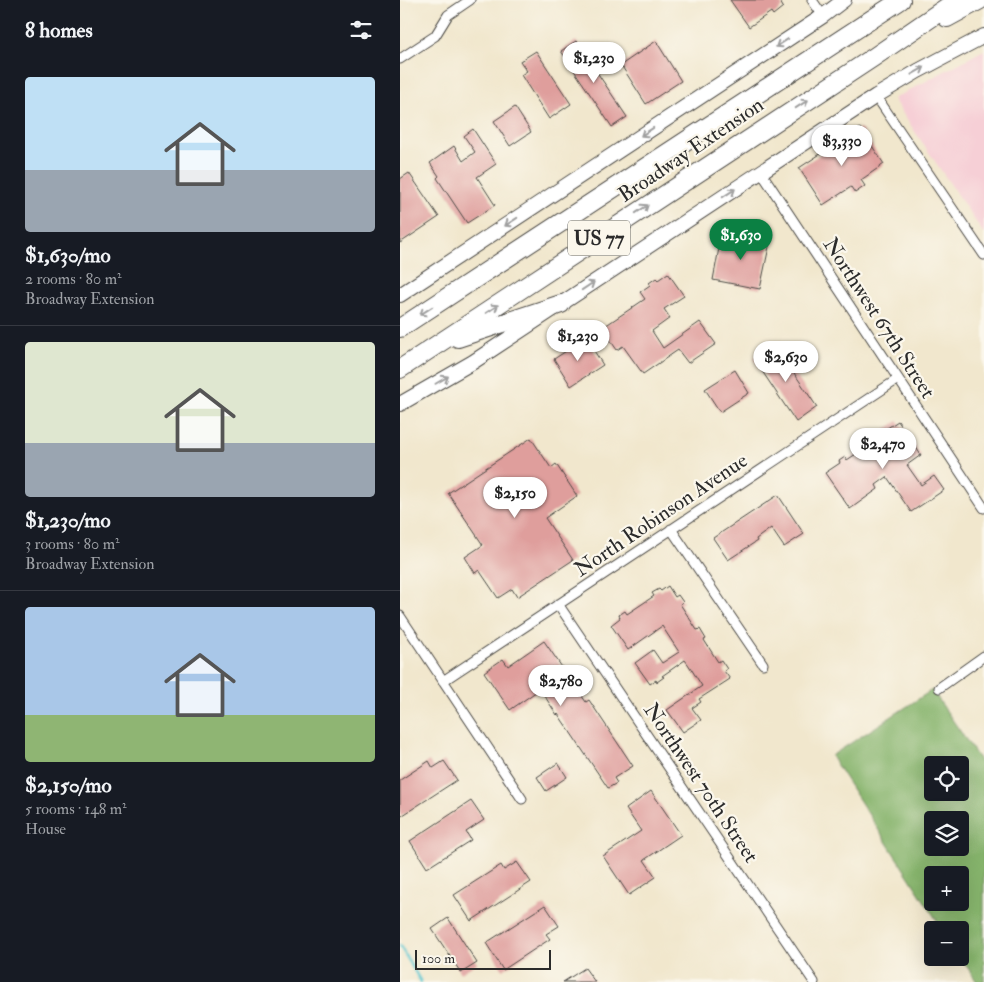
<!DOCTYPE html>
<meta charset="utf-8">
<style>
:root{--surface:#171b24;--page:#20242c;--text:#f1f3f6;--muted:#9ea1a6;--line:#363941;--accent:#0b8043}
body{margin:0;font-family:"IM FELL Double Pica",serif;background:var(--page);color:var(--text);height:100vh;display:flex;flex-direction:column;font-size:19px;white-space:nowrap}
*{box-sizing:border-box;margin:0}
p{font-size:16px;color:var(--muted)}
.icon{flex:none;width:28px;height:28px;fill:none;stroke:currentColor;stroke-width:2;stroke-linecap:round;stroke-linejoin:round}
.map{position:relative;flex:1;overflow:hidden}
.side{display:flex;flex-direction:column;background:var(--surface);width:400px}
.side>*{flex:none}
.tools{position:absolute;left:524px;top:756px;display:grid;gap:10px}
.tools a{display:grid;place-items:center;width:45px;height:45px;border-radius:5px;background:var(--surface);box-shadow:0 5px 20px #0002;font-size:25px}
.scale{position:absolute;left:15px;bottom:12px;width:136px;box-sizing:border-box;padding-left:5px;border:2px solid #2b2b2b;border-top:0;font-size:14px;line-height:18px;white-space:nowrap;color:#2b2b2b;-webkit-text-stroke:4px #fbf7ec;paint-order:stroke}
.price{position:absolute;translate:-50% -42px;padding:0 11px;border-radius:18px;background:#fff;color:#222;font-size:16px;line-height:32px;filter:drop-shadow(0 1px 2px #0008)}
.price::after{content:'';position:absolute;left:50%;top:30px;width:15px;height:11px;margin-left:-8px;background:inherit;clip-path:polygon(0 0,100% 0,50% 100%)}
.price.active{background:var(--accent);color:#fff}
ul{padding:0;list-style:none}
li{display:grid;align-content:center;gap:10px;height:265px;padding:0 25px}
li+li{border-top:1px solid var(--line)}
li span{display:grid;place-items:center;height:155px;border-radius:5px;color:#555}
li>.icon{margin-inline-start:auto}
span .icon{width:90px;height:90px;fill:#fffc;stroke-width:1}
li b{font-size:21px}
h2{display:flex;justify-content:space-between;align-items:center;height:60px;padding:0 25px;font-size:21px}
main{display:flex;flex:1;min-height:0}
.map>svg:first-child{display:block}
.built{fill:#f6cfd6}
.forest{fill:#86b46c;stroke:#58704c;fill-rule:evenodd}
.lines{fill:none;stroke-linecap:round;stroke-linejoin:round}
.stream{stroke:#59c6cf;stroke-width:2.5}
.building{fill:#df9e9c}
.minor-casing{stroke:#494743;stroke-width:11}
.secondary-casing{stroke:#494743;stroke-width:16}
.motorway-casing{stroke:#494743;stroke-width:20}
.minor{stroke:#fff;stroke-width:9}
.secondary{stroke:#fff;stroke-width:14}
.motorway{stroke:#fff;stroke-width:18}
.oneway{stroke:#a0a0a0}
.labels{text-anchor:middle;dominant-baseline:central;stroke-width:4.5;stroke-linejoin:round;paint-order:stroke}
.shield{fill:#fbf7ec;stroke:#696865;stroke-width:1}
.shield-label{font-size:20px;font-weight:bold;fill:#2b2b2b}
.street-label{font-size:21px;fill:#2b2b2b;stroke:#fbf7ec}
</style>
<main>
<section class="side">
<h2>8 homes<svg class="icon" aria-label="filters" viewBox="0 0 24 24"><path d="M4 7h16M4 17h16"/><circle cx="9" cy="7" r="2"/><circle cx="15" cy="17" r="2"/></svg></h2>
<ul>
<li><span style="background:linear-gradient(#bfe0f5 60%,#9aa5b1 0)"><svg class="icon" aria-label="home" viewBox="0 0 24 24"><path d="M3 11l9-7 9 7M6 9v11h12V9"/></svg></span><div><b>$1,630/mo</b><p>2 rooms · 80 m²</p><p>Broadway Extension</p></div></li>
<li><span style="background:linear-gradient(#dfe7d0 65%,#9aa5b1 0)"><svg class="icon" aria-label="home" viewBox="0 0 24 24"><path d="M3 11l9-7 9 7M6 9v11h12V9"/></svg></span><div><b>$1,230/mo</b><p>3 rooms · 80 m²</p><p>Broadway Extension</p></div></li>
<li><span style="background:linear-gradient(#a9c7e8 70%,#8fb573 0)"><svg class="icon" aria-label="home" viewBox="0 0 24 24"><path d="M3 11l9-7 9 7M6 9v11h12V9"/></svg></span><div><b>$2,150/mo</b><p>5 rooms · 148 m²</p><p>House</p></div></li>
</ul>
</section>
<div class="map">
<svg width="584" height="982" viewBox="0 0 584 982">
<rect width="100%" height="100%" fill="#fbf7ec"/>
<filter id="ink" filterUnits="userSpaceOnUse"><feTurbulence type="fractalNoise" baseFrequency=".02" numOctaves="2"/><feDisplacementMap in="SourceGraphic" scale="10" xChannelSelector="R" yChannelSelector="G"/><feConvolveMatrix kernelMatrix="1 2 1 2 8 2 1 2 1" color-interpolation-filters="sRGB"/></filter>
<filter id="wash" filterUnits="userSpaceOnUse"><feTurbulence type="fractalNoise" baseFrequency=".0096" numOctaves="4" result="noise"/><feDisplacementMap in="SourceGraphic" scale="20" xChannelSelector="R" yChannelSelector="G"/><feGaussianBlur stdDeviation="1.12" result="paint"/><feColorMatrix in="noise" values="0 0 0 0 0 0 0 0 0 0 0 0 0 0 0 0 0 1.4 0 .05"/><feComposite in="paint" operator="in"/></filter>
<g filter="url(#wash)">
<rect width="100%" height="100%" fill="#f1e7cd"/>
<path class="built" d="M584,50V234L493,99Z"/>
<path class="forest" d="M532,690L584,766V982H577L560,956V930H543L431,756ZM532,765H560V792H532ZM532,820H560V848H532ZM532,875H560V902H532Z"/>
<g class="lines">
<path class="stream" d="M0,946L21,982"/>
</g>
<g id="blocks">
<path class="building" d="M330,0H379L383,7L373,15L371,12L349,27Z
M176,41L227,117L212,127L161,51Z
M256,41L281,81L246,104L221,65Z
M136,51L171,104L149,119L121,75L127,71L120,61Z
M115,107L131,132L110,146L94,121Z
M460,128L484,164L461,180L465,186L455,193L451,187L423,205L399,168Z
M73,129L96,164L77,177L95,205L67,223L37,178L39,176L30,163L54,146L63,161L75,152L64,136Z
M9,173L39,217L0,243V179Z
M322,232L370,242L360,289L313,280Z
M268,273L284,296L264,309L270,318L252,331L263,348L300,322L316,344L288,363L278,350L243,374L223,346L217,350L202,328L245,299L240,292L250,285L249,283L256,278L258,280Z
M186,338L203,365L171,386L154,359Z
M375,345L417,407L396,422L354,359Z
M335,370L349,393L320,412L305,389Z
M498,421L521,455L507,465L521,485L534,476L544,490L511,512L487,477L476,485L478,489L450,509L425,473L440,463L439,461L445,457L447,460L465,448L463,444Z
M131,438L151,468L156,464L177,496L145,518L173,560L117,597L112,589L98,598L79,570L75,573L65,557L83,545L48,493Z
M378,495L404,534L384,547L371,528L356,539L357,541L328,560L313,538Z
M268,586L275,597L278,595L283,602L280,604L297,630L300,629L306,639L304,640L318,662L321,660L327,669L324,671L330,679L299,699L301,702L292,708L301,720L283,732L267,710L302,686L288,664L285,660L262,676L264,677L257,682L256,680L250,684L235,663L253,650L262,663L279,652L262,626L228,650L211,625L220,618L219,615L225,611L227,614L254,596L252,593L259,589L261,591Z
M144,641L186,702L189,700L233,766L214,778L217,783L208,788L158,714L157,715L140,689L110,710L84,672L103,659L108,666Z
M29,761L33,768L44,761L57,780L0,817V780Z
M158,763L167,777L146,791L137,777Z
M251,791L281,835L244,860L256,877L229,895L203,856L241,831L226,809Z
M71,801L84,820L66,832L71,840L27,868L10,841Z
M117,862L131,882L71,921L54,895L101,865L104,870Z
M145,905L159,926L146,934L150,939L103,970L86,943Z
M48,918L77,963L61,973L32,929Z
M185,968L195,982H163Z"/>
</g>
</g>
<g filter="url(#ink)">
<use href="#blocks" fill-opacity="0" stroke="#494743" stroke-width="1"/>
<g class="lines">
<defs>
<path id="minor" d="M412,0L423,16
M0,59L35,36L48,15L70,0
M476,96L584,255
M361,172L584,508
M271,529L363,664
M158,604L414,982
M0,616L122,799
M43,681L498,379
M539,688L584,656"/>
<path id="secondary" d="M0,295L423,16L444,0
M0,404L73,362L476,96L518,71L584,36"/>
<path id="motorway" d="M547,18L580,0
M0,328L501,0
M58,338L161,304
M0,369L474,57L557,0"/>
</defs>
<use href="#minor" class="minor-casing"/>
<use href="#secondary" class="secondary-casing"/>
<use href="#motorway" class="motorway-casing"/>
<use href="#minor" class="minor"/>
<use href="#secondary" class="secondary"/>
<use href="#motorway" class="motorway"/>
</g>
<defs><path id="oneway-shaft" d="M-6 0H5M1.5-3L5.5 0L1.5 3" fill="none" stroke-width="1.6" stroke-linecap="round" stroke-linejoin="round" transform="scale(1.25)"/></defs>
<g class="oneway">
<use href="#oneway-shaft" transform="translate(382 43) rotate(147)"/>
<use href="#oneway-shaft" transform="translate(518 71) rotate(-29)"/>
<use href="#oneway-shaft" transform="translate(402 104) rotate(-33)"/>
<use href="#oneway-shaft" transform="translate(247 132) rotate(147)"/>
<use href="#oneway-shaft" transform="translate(329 193) rotate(-33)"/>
<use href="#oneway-shaft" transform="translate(242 209) rotate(-34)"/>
<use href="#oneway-shaft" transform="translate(111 222) rotate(147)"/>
<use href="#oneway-shaft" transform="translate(188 286) rotate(-34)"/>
<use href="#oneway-shaft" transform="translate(92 309) rotate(-33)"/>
<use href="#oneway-shaft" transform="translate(26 311) rotate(147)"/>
<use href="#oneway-shaft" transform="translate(42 380) rotate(-30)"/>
</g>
</g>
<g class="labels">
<rect class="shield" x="168" y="220.5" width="62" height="35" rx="4"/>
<g class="shield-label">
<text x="199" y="238">US 77</text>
</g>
<g class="street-label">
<text transform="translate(291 150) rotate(-34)">Broadway Extension</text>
<text transform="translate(479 318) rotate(57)">Northwest 67th Street</text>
<text transform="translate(261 515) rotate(-34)">North Robinson Avenue</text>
<text transform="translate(301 783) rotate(56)">Northwest 70th Street</text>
</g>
</g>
</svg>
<div class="tools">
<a><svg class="icon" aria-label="locate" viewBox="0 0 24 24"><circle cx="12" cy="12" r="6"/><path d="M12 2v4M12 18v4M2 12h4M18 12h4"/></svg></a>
<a><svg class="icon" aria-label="layers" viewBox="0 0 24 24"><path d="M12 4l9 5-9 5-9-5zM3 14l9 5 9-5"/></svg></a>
<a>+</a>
<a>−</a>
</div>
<div class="scale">100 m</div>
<b class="price" style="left:194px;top:84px">$1,230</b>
<b class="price" style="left:442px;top:167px">$3,330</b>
<b class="price active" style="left:341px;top:261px">$1,630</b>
<b class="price" style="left:178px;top:362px">$1,230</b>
<b class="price" style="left:386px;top:383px">$2,630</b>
<b class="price" style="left:483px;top:470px">$2,470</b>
<b class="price" style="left:115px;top:519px">$2,150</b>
<b class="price" style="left:161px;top:707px">$2,780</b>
</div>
</main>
